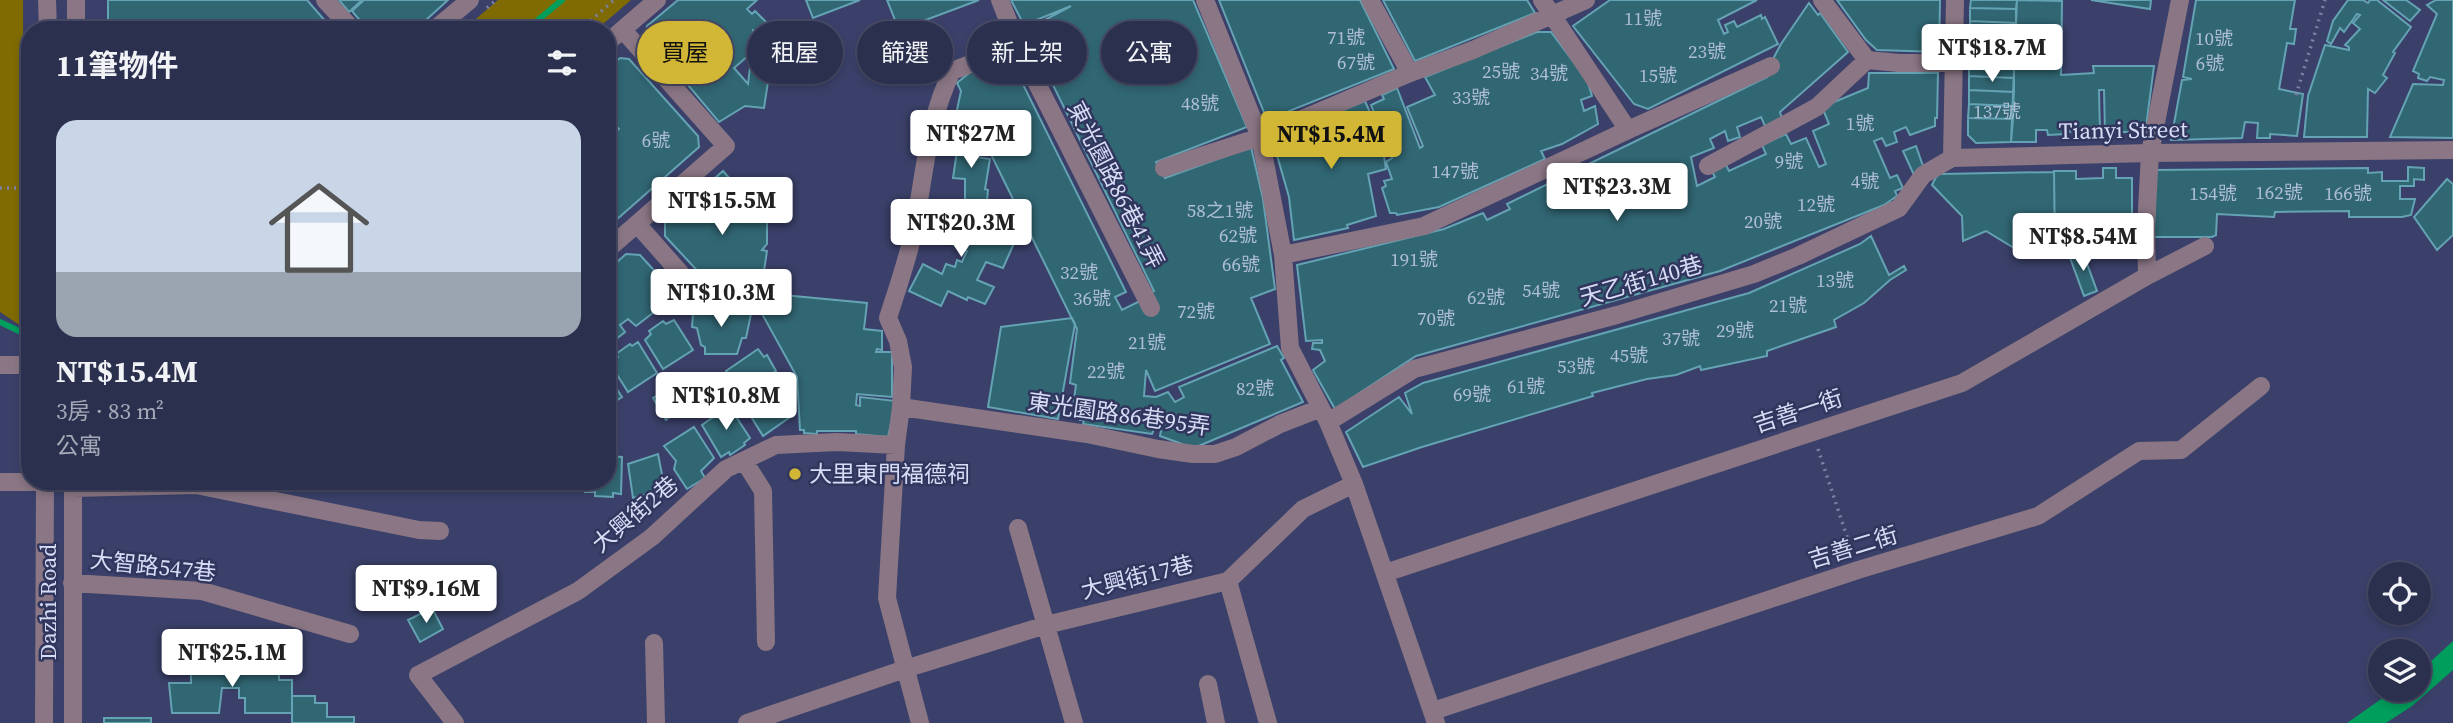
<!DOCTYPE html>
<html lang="zh-TW">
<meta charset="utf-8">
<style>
:root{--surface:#2c304f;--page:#383c59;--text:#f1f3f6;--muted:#a6a9b7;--line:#484b66;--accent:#d2b635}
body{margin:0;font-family:"Source Serif 4","Noto Sans TC",serif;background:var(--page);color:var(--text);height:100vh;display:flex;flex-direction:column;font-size:26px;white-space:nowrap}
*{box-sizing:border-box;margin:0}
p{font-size:23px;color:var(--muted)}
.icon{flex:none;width:38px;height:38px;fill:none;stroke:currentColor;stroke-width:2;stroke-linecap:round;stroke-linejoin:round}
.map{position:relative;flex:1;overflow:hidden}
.panel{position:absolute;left:21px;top:21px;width:595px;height:469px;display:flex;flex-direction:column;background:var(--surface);border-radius:28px;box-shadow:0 4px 10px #0003,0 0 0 2px var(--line)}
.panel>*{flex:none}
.guide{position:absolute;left:637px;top:21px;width:665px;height:63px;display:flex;gap:14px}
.tools{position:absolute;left:2368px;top:562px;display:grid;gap:14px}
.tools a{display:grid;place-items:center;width:63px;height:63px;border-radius:50%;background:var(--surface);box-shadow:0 4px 10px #0003,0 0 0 2px var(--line);font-size:35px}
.price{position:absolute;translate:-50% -60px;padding:0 16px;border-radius:7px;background:#fff;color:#222;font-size:23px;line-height:46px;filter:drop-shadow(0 2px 4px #0008)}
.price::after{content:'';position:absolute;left:50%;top:42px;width:21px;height:16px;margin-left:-10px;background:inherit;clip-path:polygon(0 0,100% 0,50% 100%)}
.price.selected{background:var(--accent);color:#111}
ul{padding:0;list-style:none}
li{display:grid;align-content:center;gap:14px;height:371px;padding:0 35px}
li span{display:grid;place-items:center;height:217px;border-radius:21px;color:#555}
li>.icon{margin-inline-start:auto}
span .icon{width:126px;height:126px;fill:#fffc;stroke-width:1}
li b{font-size:30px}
h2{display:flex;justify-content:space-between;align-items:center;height:84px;padding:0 35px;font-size:30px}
.tag{padding:0 24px;border-radius:32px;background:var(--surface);box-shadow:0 4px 10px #0003,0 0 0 2px var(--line);font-size:24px;line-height:63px}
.tag.selected{background:var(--accent);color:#111}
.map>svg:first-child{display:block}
.green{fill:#7f6b02}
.water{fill:#009e5d}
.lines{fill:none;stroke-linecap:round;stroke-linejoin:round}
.stream{stroke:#009e5d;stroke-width:6}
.building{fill:#316673;stroke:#64a3b3;stroke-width:2}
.path{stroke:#7d82a4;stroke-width:3.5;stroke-dasharray:2 5;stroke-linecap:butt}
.minor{stroke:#8a7684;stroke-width:18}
.poi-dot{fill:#d2b635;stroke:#30365d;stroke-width:2.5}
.labels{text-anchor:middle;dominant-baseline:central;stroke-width:5;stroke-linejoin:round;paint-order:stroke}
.number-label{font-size:19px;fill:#aebed4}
.street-label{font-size:23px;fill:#d7dcf5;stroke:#30365d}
.poi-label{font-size:23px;fill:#d7dcf5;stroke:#30365d;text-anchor:start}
</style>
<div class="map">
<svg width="2453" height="723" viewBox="0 0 2453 723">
<rect width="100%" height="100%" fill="#3a4069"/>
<path class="green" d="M0,0H23L24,328L0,312Z
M498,0H631L596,30H463Z"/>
<path class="water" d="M2453,641V670L2412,706L2386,723H2347L2394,690H2418L2419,672Z"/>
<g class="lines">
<path class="stream" d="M526,30L562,0
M0,322L23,333"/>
</g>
<path class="building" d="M108,0H307L327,23L320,30H108Z
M339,0H362L349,12Z
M364,0H448L415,30H368L352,11Z
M678,0H757L747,9L752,14L755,11L771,27L765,31L753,30L749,55L734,68L748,84L750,67L770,69L764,108L745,106L719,122L646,35L647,26Z
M806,0H860L813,18Z
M887,0H979L899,30Z
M1011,0H1193L1247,127L1156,162L1165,178L1251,147L1263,199L1275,289L1251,298L1270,344L1155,391L1146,370L1144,396L1156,397L1168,392L1175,402L1184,397L1179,387L1277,346L1284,358L1281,360L1303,402L1189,450L1182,444L1160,436L1163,418L1161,411L1158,427H1155L1152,434L1083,424L1084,420H1080V409L1073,407L1076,385L1070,383L1077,329L978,128L957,110L961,91L957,83L980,64L1008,54L1126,292L1115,297L1122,310L1150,296L1148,294L1154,291L1026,30L1071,6L1024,25Z
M1219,0H1360L1394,69L1267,120Z
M1383,0H1527L1535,13L1415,61Z
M1610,0H1757L1718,20L1724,34L1728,32L1725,25L1734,21L1737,27L1761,15L1762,19L1765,17L1778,44L1648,109L1634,104L1573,26Z
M1837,0H1940L1939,52L1877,50L1866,40Z
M1971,0H2017L2016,9L1970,8Z
M2017,0L2062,1L2061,75L2094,73L2093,66H2154L2146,127L2129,128V132H2105L2104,90H2099L2100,132L2094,131V134H2076V131L2066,132V134L2048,135L2047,130H2036V142H2011Z
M2091,0H2151L2150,9Z
M2196,0H2295L2290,29H2296L2294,44L2287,43L2279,89L2303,94L2297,136L2270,134V138H2257L2258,123L2245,122L2242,138L2171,140L2182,80L2192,79L2183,77Z
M2348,0H2363L2368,3L2370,0H2377L2411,27L2393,52L2395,53L2383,75L2387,78L2375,93L2368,89L2367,137H2304L2308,96L2325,45L2349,50V47L2345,45L2360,29L2353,23L2360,15L2357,14L2344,32L2340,28L2331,44L2327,41L2333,21Z
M2383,0H2406L2420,10L2410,21Z
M2436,0H2453V138L2390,137L2413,84L2443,85L2444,80L2430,77L2427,81L2418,78L2419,74L2413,71L2437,14L2427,5Z
M1809,3L1818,15L1820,13L1848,52L1780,112L1782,119L1765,126L1761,117L1737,127L1740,137L1728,141L1725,131L1710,139L1714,148L1691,157L1697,186L1715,177L1710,167L1724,161L1729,171L1766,154L1762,145L1786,134L1791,144L1806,138L1819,167L1826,164L1813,131L1829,124L1822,107L1868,88L1869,73H1938L1937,118H1935V126L1910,135L1906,127L1894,132L1897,142L1886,146L1882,138L1874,141L1890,178L1897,175L1903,188L1895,191L1897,196L1884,205L1720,271L1416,356L1335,409L1313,370L1325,361L1320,350L1312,349L1313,343H1322V340L1306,341L1297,265L1444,229L1483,213L1487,220L1510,209L1507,204L1767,77L1765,74L1781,44Z
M1970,8L2016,9V23L1970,21Z
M1970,21L2016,23L2015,37L1970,35Z
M1537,32H1551L1587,80L1592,96L1581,100L1584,111L1595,106L1598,124L1562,144L1541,151L1545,159L1439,207L1397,215L1396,213H1390L1382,188L1386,186L1384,181L1392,179L1386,162L1392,158L1371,105L1384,99L1382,95L1397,88L1420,148L1423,146L1407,107L1435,95L1425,77Z
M1970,35L2015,37V51L1970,49Z
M1970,49L2015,51L2014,64L1969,63Z
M620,58L629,59L698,136L699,147L607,228V140L619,129L607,116V69Z
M1969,63L2014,64V78L1969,76Z
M1969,76L2014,78V92L1969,90Z
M1969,90L2014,92L2013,106L1969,104Z
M1365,101L1382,140L1374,145L1382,144L1386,169L1368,174L1376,216L1347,225L1348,228L1294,240L1289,197L1272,138Z
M1969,104L2013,106V119L1968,118Z
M1968,118L2013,119L2011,142L1976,143L1968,135Z
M959,137L978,140L976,157L990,159L985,189L988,190L987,201L984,200L983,203L965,200V179L953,178L957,151H954L955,140H959Z
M1916,146L1923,166L1914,175L1903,151Z
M2408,167L2424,168V180L2414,179V186H2400V199H2415L2411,215L2402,217H2349V211L2275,212L2274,217L2217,214L2216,235L2212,237H2154L2155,170L2368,168V173L2382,172V181H2408Z
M2103,168H2116V178H2132V217L2129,218V241H2111L2055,256L2054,171H2076V179L2103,178Z
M723,171L767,221V244L762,250L767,251L764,271L759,281L744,293L719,294L665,236V222Z
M2054,172L2055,243H2025L2024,254L1986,231L1963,241L1962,216L1932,185L1936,177L1940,174Z
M2447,179L2453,184V235L2437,250L2414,217Z
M932,205L1015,241L1003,268L986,262L977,280L994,287L985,304L968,297L967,300L948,291L941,306L909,291L923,264L942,274L946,264L955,267L957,260L962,262L967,251L924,231Z
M1871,236L1889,275L1904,266L1906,270L1890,280L1864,303L1834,320L1836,327L1767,351V356L1701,370L1700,366L1676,375L1647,379L1592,393L1593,396L1422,447L1363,467L1346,432L1399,397L1412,414L1405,393L1423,383L1749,293L1860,244Z
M2082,250L2097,291L2084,296L2069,255Z
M626,254L640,255L684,303L658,309L636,326L628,319L620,325L625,332L615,340L607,336V271Z
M762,293L867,303L864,329L882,331V350L877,349L876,352H892V397L857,394L856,405L860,406V397L896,401L888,437L856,434V431H817V434L804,433V430H800L797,377L761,312Z
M698,308L744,309L743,314H751L746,338H742L737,354H705V347L701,345L697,328L692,327L693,314L699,313Z
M1072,318L1075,324L1058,419L988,407L1001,327Z
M674,320L693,350L663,369L645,340L651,334L649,331L663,321L666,324Z
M638,342L657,373L628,392L609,362L618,357L616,354L630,344L632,346Z
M758,349L764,357L767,355L776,371L773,373L777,381L746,402L726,371Z
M607,374L622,397L607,407Z
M783,390L795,408L790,411L793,415L763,436L747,410L754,406L757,410L771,401L770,398Z
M662,393L674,413L666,420L653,398Z
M729,406L750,438L744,443L745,445L730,455L729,452L721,457L702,425Z
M694,427L714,458L701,471L705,478L687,489L674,469L676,461L664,446Z
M658,454L663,480L670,478L672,489L666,491L667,494L648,498L647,494L633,498L628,464Z
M607,456L622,457L621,494L613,493V497L595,496V492H585V481H607Z
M432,608L443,629L420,642L408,620Z
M204,662L236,665V662H250V665H261V672H279V680H292V713H245V698H239V688H222L219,713H172L169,683H191V665H204Z
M292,696H315V703H327V717H354V723H292Z
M104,718H151V723H104Z"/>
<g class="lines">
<path class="path" d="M487,8L496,0
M580,30L614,0
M2296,95L2325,0
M0,188H30
M1818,449L1853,555"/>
<path class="minor" d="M47,0L48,30
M325,0L353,30
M1000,0L1018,46L1151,308
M1205,0L1260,137L1283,255L1290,348L1328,422L1354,484L1436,723
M1370,0L1410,73
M1542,0L1628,130L1771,66
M1822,0L1867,60L1899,63H1954
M76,30V0
M434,30L470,0
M607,43L657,0
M1952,158L1955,0
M1708,166L1817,107L1867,60
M1164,168L1260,137L1410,73L1473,50L1586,0
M637,224L698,293
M607,250L726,146L623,30
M1283,255L1424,226L1628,130
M2147,276L2146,228L2150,153L2180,0
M0,365H30
M901,407L1087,434L1158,449L1193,454H1215L1236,447L1280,424L1321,408
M1328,422L1414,369L1617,315L1754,274L1798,256L1899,208L1923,175L1952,158L2150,153L2453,150
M744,461L763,491L766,642
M0,482H45
M73,488L196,485L419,530L440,531
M1018,528L1074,723
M1385,573L1962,383L2147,276L2205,246
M1228,581L1268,723
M72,583L202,591L350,634
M654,643L656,723
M1208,684L1216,723
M1433,711L1858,570L2038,516L2139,451L2181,450L2261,386
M44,723L45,481
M73,723V481
M455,723L418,675L578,591L652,537L726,469L776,445L837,442L896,445
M747,723L905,669L1046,625L1228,581L1303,509L1354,484
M920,723L887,598L896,445L901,407L903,367L898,341L888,318C897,289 908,259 914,229C925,174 927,122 952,71L1018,46"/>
</g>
<circle class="poi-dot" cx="795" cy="474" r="7"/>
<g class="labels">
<g class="number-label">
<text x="1643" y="18">11號</text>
<text x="1346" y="37">71號</text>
<text x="2214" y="38">10號</text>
<text x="1707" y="51">23號</text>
<text x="1356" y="62">67號</text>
<text x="2210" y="63">6號</text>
<text x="1501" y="71">25號</text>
<text x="1549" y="73">34號</text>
<text x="1658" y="75">15號</text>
<text x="1471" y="97">33號</text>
<text x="1200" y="103">48號</text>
<text x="1997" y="111">137號</text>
<text x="1860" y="123">1號</text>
<text x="656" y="140">6號</text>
<text x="1789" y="161">9號</text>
<text x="1455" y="171">147號</text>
<text x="1865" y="181">4號</text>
<text x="2279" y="192">162號</text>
<text x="2213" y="193">154號</text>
<text x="2348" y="193">166號</text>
<text x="1816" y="204">12號</text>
<text x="1220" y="210">58之1號</text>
<text x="1763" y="221">20號</text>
<text x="1238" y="235">62號</text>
<text x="1414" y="259">191號</text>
<text x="1241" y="264">66號</text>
<text x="1079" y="272">32號</text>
<text x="1835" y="280">13號</text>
<text x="1541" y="290">54號</text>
<text x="1486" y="297">62號</text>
<text x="1092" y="298">36號</text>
<text x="1788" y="305">21號</text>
<text x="1196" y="311">72號</text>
<text x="1436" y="318">70號</text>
<text x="1735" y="330">29號</text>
<text x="1681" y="338">37號</text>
<text x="1147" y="342">21號</text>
<text x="1629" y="355">45號</text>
<text x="1576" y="366">53號</text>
<text x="1106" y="371">22號</text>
<text x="1526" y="386">61號</text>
<text x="1255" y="388">82號</text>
<text x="1472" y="394">69號</text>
</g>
<g class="street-label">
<text transform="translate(2123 130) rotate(-1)">Tianyi Street</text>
<text transform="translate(1116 185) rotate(63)">東光園路86巷41弄</text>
<text transform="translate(1641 281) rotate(-16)">天乙街140巷</text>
<text transform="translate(1798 411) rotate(-18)">吉善一街</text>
<text transform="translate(1119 414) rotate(8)">東光園路86巷95弄</text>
<text transform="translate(635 514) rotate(-40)">大興街2巷</text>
<text transform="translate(1853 547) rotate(-17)">吉善二街</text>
<text transform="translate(153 566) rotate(6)">大智路547巷</text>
<text transform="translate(1137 577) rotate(-14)">大興街17巷</text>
<text transform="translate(48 602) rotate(-90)">Dazhi Road</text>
</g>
<g class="poi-label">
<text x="809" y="474">大里東門福德祠</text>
</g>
</g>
</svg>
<div class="tools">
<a><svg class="icon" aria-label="locate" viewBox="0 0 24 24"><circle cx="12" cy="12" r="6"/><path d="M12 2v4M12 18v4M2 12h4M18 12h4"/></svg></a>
<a><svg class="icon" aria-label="layers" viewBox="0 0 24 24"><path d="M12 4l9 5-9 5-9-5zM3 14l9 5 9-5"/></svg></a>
</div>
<b class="price" style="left:1992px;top:84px">NT$18.7M</b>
<b class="price" style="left:971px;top:170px">NT$27M</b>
<b class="price selected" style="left:1331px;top:171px">NT$15.4M</b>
<b class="price" style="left:1617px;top:223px">NT$23.3M</b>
<b class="price" style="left:722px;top:237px">NT$15.5M</b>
<b class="price" style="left:961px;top:259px">NT$20.3M</b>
<b class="price" style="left:2083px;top:273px">NT$8.54M</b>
<b class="price" style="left:721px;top:329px">NT$10.3M</b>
<b class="price" style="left:726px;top:432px">NT$10.8M</b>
<b class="price" style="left:426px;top:625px">NT$9.16M</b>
<b class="price" style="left:232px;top:689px">NT$25.1M</b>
<div class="guide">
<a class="tag selected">買屋</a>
<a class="tag">租屋</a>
<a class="tag">篩選</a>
<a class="tag">新上架</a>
<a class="tag">公寓</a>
</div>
<section class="panel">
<h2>11筆物件<svg class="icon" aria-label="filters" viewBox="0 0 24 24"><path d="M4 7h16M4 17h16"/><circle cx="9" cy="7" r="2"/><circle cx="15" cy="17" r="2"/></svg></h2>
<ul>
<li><span style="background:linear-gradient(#c9d6e8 70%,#9aa5b1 0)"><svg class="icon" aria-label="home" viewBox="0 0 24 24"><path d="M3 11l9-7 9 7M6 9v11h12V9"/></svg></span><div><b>NT$15.4M</b><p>3房 · 83 m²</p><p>公寓</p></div></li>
</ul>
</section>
</div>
